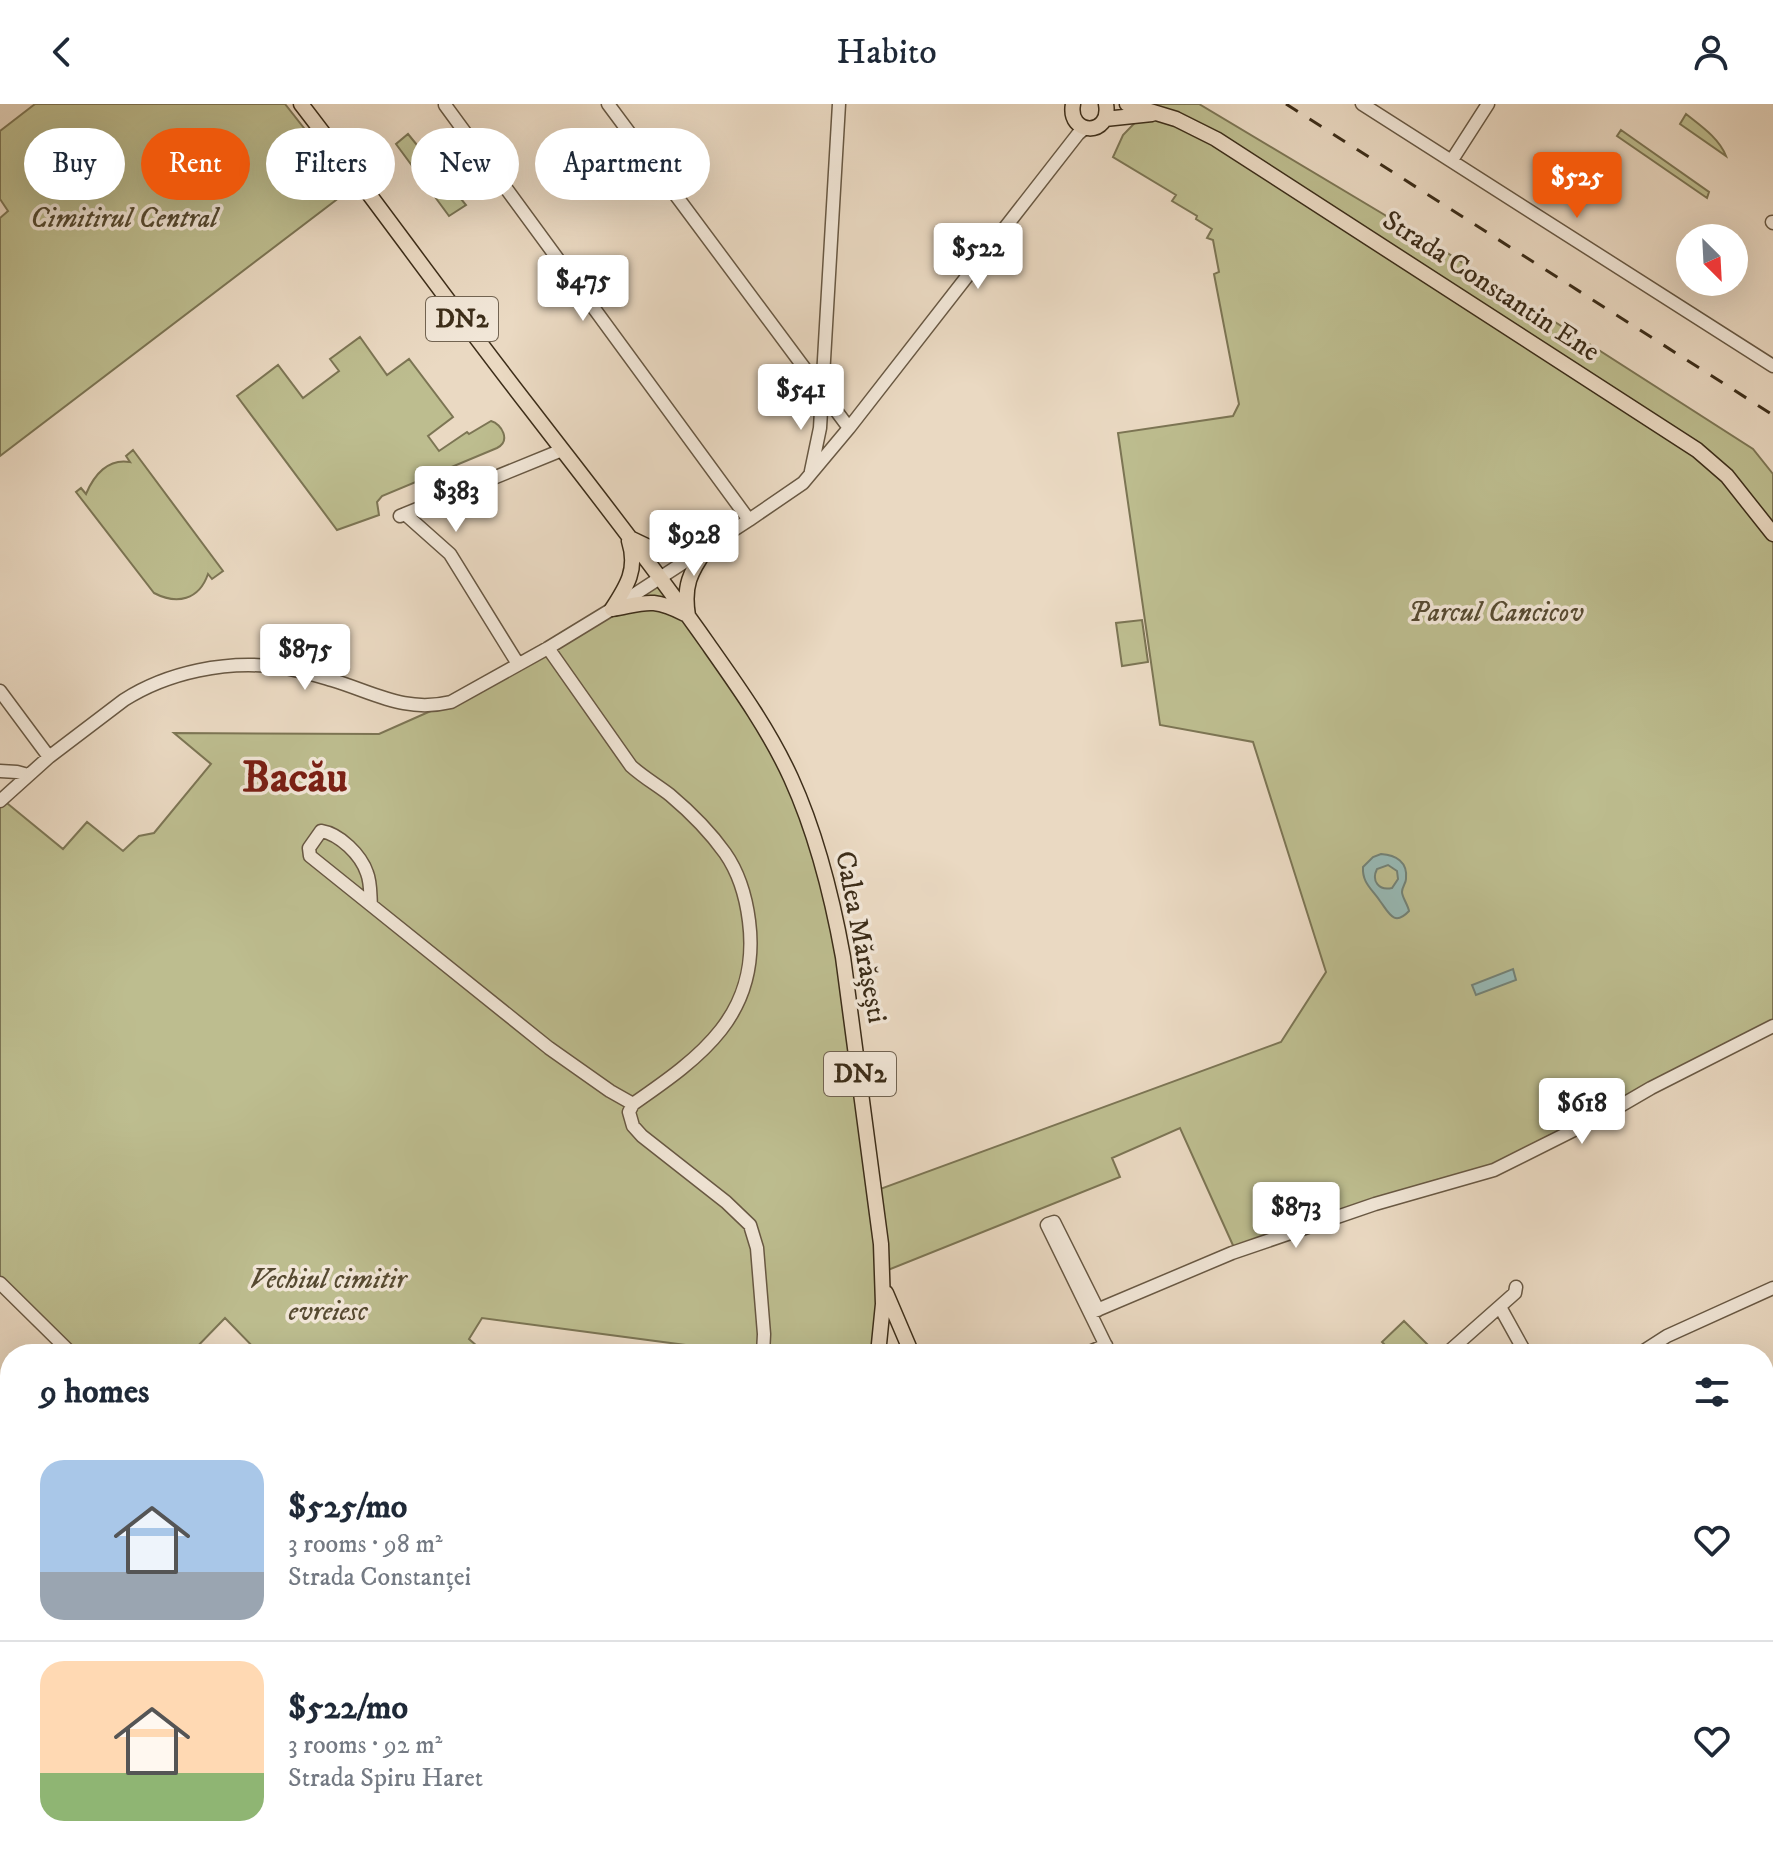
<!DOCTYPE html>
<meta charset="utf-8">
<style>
:root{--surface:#fff;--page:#f6f6f7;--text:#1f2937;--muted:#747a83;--line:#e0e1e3;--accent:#ea580c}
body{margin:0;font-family:"IM FELL DW Pica",serif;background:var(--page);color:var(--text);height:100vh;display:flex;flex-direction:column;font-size:30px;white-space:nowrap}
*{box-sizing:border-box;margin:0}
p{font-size:26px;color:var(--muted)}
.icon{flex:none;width:44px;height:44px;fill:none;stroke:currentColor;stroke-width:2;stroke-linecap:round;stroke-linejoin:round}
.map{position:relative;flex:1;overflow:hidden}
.details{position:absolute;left:0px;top:1240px;width:1774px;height:514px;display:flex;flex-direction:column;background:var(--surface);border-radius:32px 32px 0 0;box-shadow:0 8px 32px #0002}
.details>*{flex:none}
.top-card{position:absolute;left:24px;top:24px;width:800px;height:72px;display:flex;gap:16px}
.needle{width:52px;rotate:156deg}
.controls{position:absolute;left:1676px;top:120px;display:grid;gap:16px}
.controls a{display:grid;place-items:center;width:72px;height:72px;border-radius:50%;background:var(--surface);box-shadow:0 8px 32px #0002;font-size:40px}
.price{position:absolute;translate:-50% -68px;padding:0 18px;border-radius:8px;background:#fff;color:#222;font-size:26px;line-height:52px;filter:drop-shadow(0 2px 4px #0008)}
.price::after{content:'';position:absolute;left:50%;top:48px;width:24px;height:18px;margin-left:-12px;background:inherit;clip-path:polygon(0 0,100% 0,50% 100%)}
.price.selected{background:var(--accent);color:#fff}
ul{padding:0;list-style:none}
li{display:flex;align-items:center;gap:24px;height:200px;padding:0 40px}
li+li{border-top:2px solid var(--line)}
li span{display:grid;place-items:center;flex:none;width:224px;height:160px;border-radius:24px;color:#555}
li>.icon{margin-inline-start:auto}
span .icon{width:96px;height:96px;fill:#fffc;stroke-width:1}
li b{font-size:34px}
h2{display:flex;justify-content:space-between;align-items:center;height:96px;padding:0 40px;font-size:34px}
.tag{padding:0 28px;border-radius:36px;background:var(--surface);box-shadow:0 8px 32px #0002;font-size:28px;line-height:72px}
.tag.selected{background:var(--accent);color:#fff}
header{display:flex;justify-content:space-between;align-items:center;height:104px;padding:0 40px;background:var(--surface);font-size:36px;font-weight:600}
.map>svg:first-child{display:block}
.green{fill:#bdbd8f;stroke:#7c7554;stroke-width:2}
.water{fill:#98bab6;stroke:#738277;stroke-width:2;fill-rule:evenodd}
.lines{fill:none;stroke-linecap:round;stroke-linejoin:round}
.minor-casing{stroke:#685843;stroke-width:15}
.major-casing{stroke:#3c2d19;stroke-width:17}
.minor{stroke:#f1e6d7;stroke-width:12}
.major{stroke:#ead9c2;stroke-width:14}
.rail{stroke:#3c2d19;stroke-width:3;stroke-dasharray:14 14;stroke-linecap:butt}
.labels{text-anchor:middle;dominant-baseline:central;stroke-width:7;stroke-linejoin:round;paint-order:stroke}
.shield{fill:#f1e6d7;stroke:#726452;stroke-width:2}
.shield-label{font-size:26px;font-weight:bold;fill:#3c2d19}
.park-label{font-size:28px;font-style:italic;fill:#564a31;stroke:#f1e6d7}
.street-label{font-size:28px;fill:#3c2d19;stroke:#f1e6d7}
.town-label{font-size:44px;font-weight:bold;fill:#7a1f14;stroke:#f1e6d7}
</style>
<header><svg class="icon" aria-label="back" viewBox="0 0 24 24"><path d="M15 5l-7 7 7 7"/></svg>Habito<svg class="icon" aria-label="person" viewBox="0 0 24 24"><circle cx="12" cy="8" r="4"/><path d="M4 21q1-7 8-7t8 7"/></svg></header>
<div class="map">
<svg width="1773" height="1753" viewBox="0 0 1773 1753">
<rect width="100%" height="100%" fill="#ead9c2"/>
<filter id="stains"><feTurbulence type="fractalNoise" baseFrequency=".0025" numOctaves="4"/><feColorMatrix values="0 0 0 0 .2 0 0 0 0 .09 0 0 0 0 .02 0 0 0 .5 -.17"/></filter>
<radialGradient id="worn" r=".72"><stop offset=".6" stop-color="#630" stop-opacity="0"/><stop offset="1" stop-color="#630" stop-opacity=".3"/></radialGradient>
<path class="green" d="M35,0H285L344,75V90L0,352V114L8,107L0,95V27Z
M1153,0H1199L1435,141L1753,345L1773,370V923L1494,1066L1236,1148L1180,1024L1112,1054L1120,1073L883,1168L878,1250H700L693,1242L482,1214L469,1235L486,1250H260L225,1214L190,1250H72L0,1179V697L2,695L63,745L87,718L123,747L139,732L154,729L211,660L174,629L379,630L451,598L661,475L765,623L825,771L875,1087L1281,938L1326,868L1253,638L1160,621L1118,329L1233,312L1239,300L1214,170L1219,168L1213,136L1207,134L1212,125L1196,115L1197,112L1172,97L1176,91L1113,53L1123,31Z
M1686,10C1701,22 1719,34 1726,52L1680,20Z
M1621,26L1709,88L1707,94L1617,32Z
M408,30L466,101L449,112L396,40Z
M360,233L387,271L409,255L453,313L428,332L439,347L467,328L469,330L491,317C502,320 511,337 497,344L382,392L377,398L379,411L337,426L237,292L278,261L303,294L339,267L330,255Z
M133,346L223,467L212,475L208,470C199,496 177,501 154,489L76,388L81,384L86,390C94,371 108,354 130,358L126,352Z
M1142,516L1148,558L1122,562L1116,519Z
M1404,1217L1437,1250H1394L1382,1238Z
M1286,1744H1414L1421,1753H1286L1282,1747Z"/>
<path class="water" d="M1381,750C1396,751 1408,758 1406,775C1406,779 1402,783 1402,788C1402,793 1408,801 1409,807C1394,823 1389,809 1380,797C1372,785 1362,779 1363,763L1373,753ZM1388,761L1397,767L1398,775L1392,784C1379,787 1371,777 1377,765Z
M1513,865L1516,876L1476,891L1472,881Z"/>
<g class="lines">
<defs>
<path id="minor" d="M608,0L849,324
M1362,0L1773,262
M445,1L749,416
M1452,56L1488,0
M1772,118L1773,119
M811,367L820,324L839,0
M405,410L450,450L518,560
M400,412L562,346
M548,544L631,662C643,673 657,681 670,691C689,707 710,728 725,749C739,769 746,793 749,817C761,910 701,953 633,1000L629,1008L633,1022L642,1032L726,1098L750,1121L757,1144L764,1230L763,1250
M0,587L49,653
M0,667L17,668L28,671
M0,697L49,653L124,596C168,568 227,556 278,563C296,565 315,571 332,576C375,589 405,609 451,598L548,544L612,505L749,416L803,379L849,324L1078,30L1085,24
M321,727C340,730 361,751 367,769C371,779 370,791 371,801L310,752L309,744Z
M371,801L549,944L610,987L633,1000
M0,1179L72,1250
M1500,1203L1526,1250
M1090,1209L1047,1121L1048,1120L1054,1118L1098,1206
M1085,1250L1106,1241
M1110,1250L1090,1209L1232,1149L1375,1100L1494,1066L1608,1009L1651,984L1773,922
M1446,1250L1515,1189L1516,1183
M1639,1250L1667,1232L1773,1184
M0,1432L10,1442
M1764,1541L1773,1534
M0,1545L10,1555
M0,1619L10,1609
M0,1632L10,1642
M316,1744L325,1753
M1454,1744L1461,1753
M41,1753L48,1744
M474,1753L483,1744
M1121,1753L1134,1744
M1507,1753L1518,1744
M1772,1753H1773"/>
<path id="major" d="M301,0C378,100 452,204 530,304C590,382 652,460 708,540C739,584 769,626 791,674C817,731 832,792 843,853L881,1140L883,1200L878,1250
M1073,0C1067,32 1112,33 1106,0
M1127,0L1176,15L1216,35L1697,346L1727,372L1773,430
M1105,15L1152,10
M632,435C667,452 669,453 707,444
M612,505C646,499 652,493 685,510
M612,505C627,482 638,465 629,437
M688,512C683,482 690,468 707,444
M886,1189L912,1250
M1167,1744L1173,1753
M775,1753L777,1744"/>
</defs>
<use href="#minor" class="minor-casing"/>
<use href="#major" class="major-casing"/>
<use href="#minor" class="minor"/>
<use href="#major" class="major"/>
<path class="rail" d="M1286,0L1773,311"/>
</g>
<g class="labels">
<g class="shield">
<rect x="426" y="193" width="72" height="44" rx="6"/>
<rect x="824" y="948" width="72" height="44" rx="6"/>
</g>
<g class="shield-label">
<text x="462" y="215">DN2</text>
<text x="860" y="970">DN2</text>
</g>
<g class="park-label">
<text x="124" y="114">Cimitirul Central</text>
<text x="1496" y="508">Parcul Cancicov</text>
<text x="328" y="1175">Vechiul cimitir<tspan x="328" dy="32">evreiesc</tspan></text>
</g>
<g class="street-label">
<text transform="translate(1491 182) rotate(33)">Strada Constantin Ene</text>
<text transform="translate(861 833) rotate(79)">Calea Mărășești</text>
</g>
<g class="town-label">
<text x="295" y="674">Bacău</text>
</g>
</g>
<rect width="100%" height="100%" filter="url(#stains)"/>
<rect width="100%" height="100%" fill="url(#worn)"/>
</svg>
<div class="controls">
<a><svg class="needle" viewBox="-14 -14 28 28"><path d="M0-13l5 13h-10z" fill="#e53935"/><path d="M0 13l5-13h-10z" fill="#747a83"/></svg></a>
</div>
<b class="price selected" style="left:1577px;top:116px">$525</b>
<b class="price" style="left:978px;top:187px">$522</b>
<b class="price" style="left:583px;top:219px">$475</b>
<b class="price" style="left:801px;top:328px">$541</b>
<b class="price" style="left:456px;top:430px">$383</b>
<b class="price" style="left:694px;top:474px">$928</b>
<b class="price" style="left:305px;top:588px">$875</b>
<b class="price" style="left:1582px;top:1042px">$618</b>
<b class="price" style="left:1296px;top:1146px">$873</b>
<div class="top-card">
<a class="tag">Buy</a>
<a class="tag selected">Rent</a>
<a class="tag">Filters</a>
<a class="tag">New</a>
<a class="tag">Apartment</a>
</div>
<section class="details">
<h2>9 homes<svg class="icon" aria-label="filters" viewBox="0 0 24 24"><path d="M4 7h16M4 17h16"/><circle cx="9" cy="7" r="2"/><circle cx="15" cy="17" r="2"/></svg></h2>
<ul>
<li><span style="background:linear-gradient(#a9c7e8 70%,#9aa5b1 0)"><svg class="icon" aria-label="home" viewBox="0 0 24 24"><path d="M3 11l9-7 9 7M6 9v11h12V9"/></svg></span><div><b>$525/mo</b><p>3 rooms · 98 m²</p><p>Strada Constanței</p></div><svg class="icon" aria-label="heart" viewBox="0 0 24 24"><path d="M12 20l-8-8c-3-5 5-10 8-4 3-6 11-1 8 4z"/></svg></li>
<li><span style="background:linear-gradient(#ffd9b3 70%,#8fb573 0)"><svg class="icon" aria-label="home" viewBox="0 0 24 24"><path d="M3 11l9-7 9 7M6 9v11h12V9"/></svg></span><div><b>$522/mo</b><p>3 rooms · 92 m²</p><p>Strada Spiru Haret</p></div><svg class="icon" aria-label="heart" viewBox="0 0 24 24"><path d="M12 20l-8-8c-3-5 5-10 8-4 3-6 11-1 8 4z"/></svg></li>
</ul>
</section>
</div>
